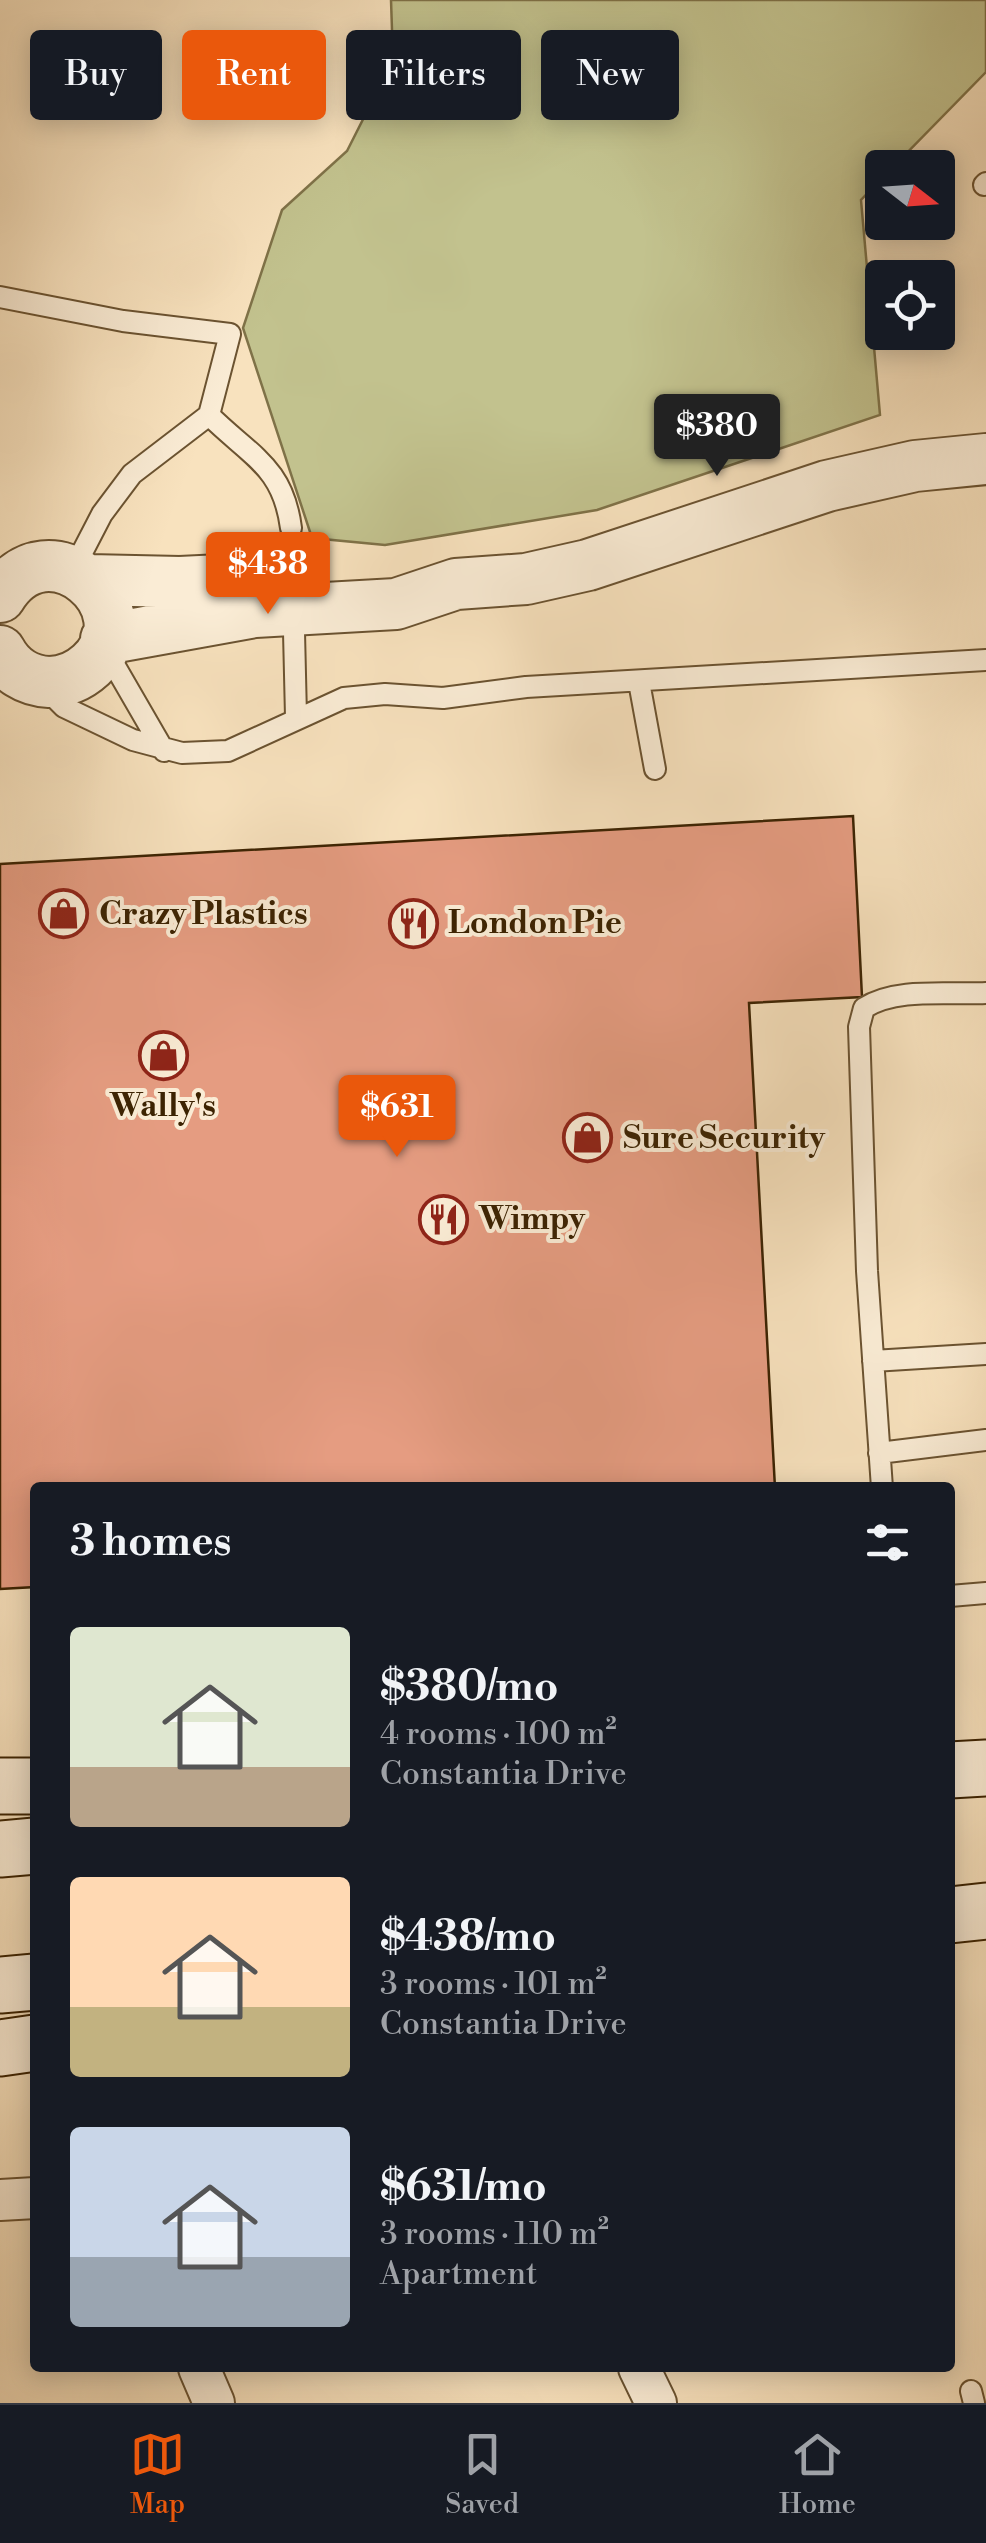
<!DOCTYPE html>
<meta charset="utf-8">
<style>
:root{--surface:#171b24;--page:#20242c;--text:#f1f3f6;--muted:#9ea1a6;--line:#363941;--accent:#ea580c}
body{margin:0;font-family:"Libre Bodoni",serif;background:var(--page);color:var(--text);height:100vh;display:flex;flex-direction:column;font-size:38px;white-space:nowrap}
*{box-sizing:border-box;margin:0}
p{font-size:32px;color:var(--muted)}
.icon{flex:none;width:55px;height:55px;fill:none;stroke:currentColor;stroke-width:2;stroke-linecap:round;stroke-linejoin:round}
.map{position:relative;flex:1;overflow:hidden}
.details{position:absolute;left:30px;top:1482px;width:925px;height:890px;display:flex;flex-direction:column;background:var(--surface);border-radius:10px;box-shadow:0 5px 25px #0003}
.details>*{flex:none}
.banner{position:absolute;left:30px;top:30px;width:928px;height:90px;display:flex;gap:20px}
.needle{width:65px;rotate:107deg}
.fabs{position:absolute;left:865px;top:150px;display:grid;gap:20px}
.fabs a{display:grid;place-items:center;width:90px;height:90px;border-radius:10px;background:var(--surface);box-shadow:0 5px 25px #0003;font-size:50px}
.price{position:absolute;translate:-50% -85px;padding:0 22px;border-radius:10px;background:var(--accent);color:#fff;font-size:32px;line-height:65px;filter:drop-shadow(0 2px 5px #0008)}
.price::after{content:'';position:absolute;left:50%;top:60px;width:30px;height:22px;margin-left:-15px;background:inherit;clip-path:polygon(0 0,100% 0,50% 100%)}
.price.active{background:#222;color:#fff}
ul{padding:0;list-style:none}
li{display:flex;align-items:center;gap:30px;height:250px;padding:0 40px}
li span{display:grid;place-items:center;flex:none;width:280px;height:200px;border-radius:10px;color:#555}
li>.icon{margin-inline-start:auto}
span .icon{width:120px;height:120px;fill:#fffc;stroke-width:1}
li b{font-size:42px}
h2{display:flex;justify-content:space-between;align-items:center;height:120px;padding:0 40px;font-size:42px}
.chip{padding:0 35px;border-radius:10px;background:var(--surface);box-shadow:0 5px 25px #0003;font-size:35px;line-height:90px}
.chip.active{background:var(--accent);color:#fff}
.dock{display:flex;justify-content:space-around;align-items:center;height:140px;border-top:2px solid var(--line);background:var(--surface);font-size:28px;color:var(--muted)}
.dock a{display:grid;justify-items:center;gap:5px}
.dock .active{color:var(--accent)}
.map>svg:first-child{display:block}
.green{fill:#c2c28e;stroke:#7f7248;stroke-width:2.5}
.building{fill:#e59c81;stroke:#3c2302;stroke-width:2.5}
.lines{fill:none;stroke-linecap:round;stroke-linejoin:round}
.service-casing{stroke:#6b5331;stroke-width:24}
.minor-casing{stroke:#6b5331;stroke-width:44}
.tertiary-casing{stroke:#6b5331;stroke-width:54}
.secondary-casing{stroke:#3c2302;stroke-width:59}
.service{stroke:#faecd5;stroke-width:20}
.minor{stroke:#faecd5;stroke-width:40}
.tertiary{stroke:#faecd5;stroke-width:50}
.secondary{stroke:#faecd5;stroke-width:55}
.labels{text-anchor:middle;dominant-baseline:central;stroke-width:8;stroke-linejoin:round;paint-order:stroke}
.poi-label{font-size:32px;font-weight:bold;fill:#3c2302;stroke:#faecd5;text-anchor:start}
</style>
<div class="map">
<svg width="986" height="2403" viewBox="0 0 986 2403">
<rect width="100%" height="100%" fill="#f8e2be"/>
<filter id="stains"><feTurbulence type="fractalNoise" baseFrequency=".002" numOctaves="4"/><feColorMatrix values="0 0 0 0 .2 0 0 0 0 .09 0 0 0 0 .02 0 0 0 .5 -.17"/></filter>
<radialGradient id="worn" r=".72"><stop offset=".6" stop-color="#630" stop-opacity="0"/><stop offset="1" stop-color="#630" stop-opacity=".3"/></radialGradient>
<path class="green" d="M391,0H986V72L893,167L882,168V178L861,200L880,415L597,510L385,545L312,538L243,328L282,210L347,151L393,60Z"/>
<path class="building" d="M853,816L862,997L749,1003L775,1488H35V1587L0,1589V864Z"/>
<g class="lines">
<defs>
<path id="service" d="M984,185L986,183
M0,297L123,321L230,334L209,415
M73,570L102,514L132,474L209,415C250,456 283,466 291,528
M294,632L296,717
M105,649L164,751
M639,682L655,769
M44,687L64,707L133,740L182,753L228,751L344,698L385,694L443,698L526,687L986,660
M873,1361L986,1354
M879,1453L986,1440
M882,1488L867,1271L859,1027L864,1008C896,987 949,995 986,993
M950,1596L986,1593
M971,2391L974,2403"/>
<path id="minor" d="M0,2200L35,2198
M199,2368L214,2403
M639,2368L656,2403"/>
<path id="tertiary" d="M89,580L180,582L302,576
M0,597C48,518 152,609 91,665C79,676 65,682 49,682C27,681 10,670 0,651
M106,639L255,612L396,604L456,584L526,579L588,565L827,486L915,466L986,459"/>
<path id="secondary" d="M950,1770L986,1768
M0,1786H35
M0,1849L35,1846
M950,1915L986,1911
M0,1985L35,1982
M0,2048L35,2043"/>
</defs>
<use href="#service" class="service-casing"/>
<use href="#minor" class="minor-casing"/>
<use href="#tertiary" class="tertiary-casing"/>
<use href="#secondary" class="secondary-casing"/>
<use href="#service" class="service"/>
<use href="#minor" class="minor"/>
<use href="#tertiary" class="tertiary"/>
<use href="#secondary" class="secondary"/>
</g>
<defs>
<symbol id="shop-ring" viewBox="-11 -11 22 22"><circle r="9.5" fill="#faecd5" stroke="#8f2418" stroke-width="1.5"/><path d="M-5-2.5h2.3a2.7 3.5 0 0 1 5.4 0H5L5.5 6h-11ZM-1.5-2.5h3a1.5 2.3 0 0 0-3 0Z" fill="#8f2418"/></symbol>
<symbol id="restaurant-ring" viewBox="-11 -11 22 22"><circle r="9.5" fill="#faecd5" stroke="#8f2418" stroke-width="1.5"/><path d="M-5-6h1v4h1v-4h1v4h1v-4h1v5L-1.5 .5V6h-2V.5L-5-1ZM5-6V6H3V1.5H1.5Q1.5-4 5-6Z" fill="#8f2418"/></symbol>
</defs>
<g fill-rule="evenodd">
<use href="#shop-ring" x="36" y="886" width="55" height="55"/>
<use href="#restaurant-ring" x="386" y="896" width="55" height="55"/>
<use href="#shop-ring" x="136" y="1028" width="55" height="55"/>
<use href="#shop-ring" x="560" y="1110" width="55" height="55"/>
<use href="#restaurant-ring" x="416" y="1192" width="55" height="55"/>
</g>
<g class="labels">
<g class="poi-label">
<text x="99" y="914">Crazy Plastics</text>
<text x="448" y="923">London Pie</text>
<text x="163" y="1106" text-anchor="middle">Wally's</text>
<text x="623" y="1138">Sure Security</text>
<text x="479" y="1219">Wimpy</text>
</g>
</g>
<rect width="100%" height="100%" filter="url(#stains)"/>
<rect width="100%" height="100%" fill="url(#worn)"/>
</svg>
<div class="fabs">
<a><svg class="needle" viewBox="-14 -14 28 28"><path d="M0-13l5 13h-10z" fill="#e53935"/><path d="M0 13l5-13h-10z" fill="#9ea1a6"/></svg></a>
<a><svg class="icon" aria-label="locate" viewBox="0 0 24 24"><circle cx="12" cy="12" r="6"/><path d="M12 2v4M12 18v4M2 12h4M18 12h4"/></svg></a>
</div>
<b class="price active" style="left:717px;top:479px">$380</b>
<b class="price" style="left:268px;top:617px">$438</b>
<b class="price" style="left:397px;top:1160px">$631</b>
<div class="banner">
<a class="chip">Buy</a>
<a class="chip active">Rent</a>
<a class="chip">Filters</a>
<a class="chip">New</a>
</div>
<section class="details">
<h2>3 homes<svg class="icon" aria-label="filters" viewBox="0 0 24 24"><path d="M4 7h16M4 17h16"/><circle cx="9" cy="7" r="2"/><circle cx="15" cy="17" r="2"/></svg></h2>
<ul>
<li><span style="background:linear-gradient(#dfe7d0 70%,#b9a48a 0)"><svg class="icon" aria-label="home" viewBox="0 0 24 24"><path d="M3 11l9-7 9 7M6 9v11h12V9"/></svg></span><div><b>$380/mo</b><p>4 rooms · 100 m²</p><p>Constantia Drive</p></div></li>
<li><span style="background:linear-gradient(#ffd9b3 65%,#c2b280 0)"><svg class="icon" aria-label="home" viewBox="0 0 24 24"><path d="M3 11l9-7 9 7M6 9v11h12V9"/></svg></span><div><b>$438/mo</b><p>3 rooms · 101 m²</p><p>Constantia Drive</p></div></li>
<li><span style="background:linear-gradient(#c9d6e8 65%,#9aa5b1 0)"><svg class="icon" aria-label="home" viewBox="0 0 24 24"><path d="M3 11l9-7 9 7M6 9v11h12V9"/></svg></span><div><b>$631/mo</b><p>3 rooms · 110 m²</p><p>Apartment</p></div></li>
</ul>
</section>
</div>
<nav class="dock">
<a class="active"><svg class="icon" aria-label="map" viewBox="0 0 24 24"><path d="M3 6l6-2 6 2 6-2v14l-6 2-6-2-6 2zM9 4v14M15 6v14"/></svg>Map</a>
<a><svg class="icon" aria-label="saved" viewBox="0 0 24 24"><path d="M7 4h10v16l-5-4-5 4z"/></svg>Saved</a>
<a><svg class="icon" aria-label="home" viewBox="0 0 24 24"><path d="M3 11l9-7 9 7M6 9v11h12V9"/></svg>Home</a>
</nav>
